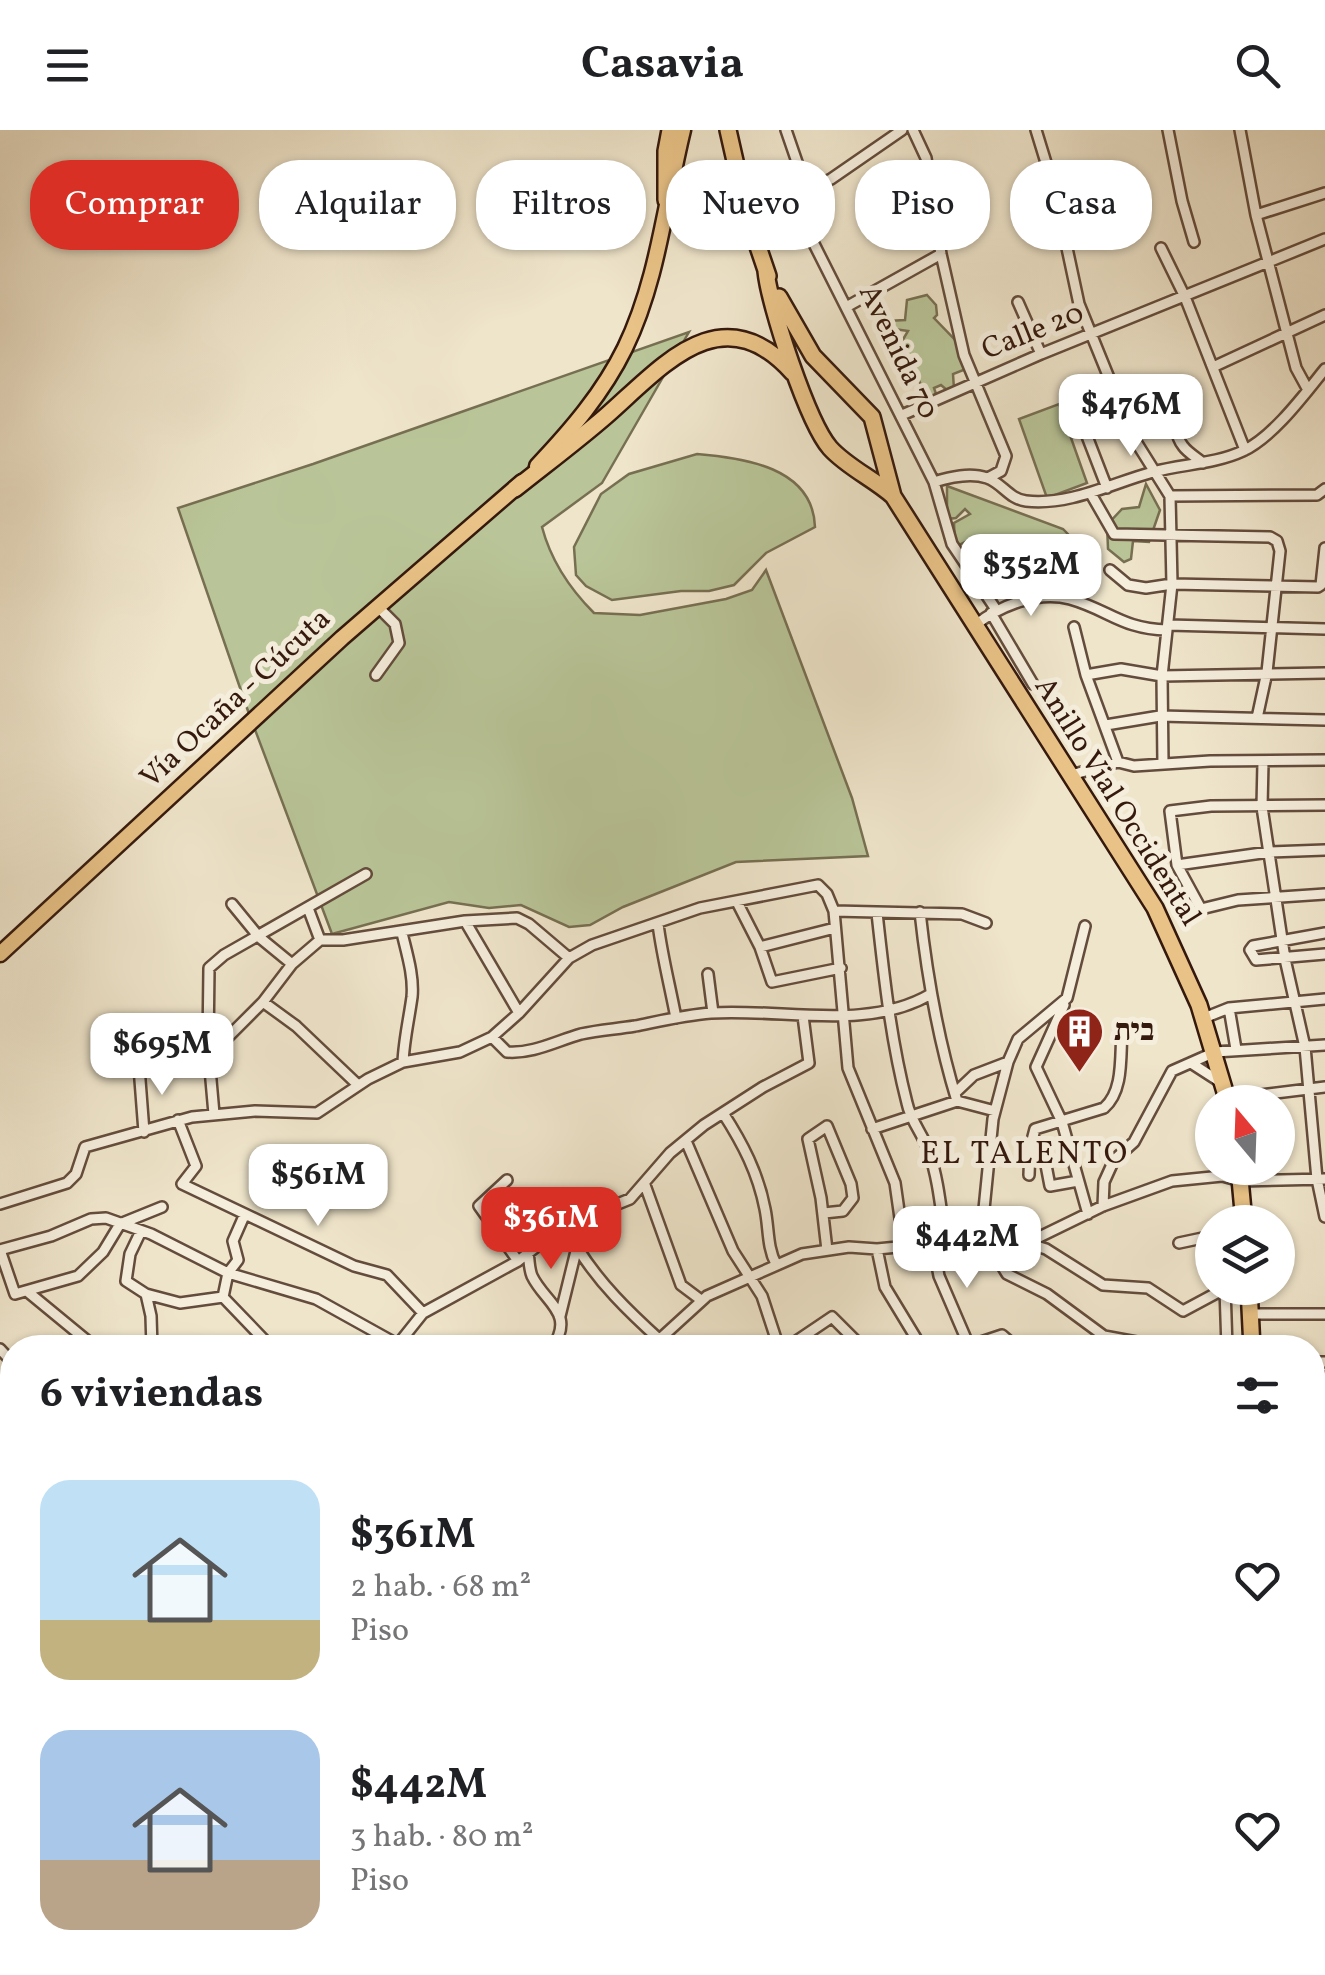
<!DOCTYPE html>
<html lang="es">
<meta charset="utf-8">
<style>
:root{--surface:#fff;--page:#f6f6f6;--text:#202124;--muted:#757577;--accent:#d93025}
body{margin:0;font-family:Vollkorn,"Frank Ruhl Libre",serif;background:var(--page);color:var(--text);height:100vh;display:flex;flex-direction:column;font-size:38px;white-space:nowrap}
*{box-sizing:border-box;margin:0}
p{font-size:32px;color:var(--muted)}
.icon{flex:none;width:55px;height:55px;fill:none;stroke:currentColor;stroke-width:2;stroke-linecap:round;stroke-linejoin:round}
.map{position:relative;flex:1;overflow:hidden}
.details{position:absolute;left:0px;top:1205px;width:1325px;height:640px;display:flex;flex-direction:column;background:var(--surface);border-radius:40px 40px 0 0;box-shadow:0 2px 8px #0004}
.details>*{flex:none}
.banner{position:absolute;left:30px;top:30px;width:1265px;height:90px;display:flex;gap:20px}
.needle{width:65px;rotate:341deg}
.controls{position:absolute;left:1195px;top:955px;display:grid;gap:20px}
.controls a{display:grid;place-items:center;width:100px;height:100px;border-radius:50%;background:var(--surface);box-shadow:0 2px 8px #0004;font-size:50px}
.price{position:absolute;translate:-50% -85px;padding:0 22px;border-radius:20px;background:#fff;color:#222;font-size:32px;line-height:65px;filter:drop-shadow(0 2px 5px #0008)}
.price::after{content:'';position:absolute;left:50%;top:60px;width:30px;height:22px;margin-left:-15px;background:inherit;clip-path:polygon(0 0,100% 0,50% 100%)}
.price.active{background:var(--accent);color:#fff}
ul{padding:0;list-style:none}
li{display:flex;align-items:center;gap:30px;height:250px;padding:0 40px}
li span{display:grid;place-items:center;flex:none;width:280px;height:200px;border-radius:30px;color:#555}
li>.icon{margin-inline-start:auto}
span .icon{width:120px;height:120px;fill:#fffc;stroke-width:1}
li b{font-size:42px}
h2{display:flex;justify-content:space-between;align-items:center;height:120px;padding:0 40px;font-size:42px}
.chip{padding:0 35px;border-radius:40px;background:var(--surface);box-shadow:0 2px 8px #0004;font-size:35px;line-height:90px}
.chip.active{background:var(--accent);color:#fff}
header{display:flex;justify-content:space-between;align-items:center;height:130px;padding:0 40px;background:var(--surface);font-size:45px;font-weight:700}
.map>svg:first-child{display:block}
.green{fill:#b9c598;stroke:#776f52;stroke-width:2.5}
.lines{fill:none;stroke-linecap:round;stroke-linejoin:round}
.street-casing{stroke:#644c3c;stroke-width:14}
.primary-casing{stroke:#35190d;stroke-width:19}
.highway-casing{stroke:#35190d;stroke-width:20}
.street{stroke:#f5eedd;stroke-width:9}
.primary{stroke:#e8c286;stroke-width:14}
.highway{stroke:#e8c286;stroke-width:15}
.labels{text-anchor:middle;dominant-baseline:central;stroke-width:10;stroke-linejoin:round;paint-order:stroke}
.street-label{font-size:30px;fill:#35190d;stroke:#f5eedd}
.poi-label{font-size:30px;font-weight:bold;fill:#35190d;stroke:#f5eedd;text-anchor:start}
.neighbourhood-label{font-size:32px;letter-spacing:2.5px;fill:#35190d;stroke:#f5eedd}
</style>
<header><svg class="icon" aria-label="menu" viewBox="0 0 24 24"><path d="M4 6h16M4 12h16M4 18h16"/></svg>Casavia<svg class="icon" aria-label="search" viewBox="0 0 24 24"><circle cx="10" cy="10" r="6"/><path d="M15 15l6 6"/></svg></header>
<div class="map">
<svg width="1325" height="1845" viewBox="0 0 1325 1845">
<rect width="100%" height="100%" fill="#efe5cb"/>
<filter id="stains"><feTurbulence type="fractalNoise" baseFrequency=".002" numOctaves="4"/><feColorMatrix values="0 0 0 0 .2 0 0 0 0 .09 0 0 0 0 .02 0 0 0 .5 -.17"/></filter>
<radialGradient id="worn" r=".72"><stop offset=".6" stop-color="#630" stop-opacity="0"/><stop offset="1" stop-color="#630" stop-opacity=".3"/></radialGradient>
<path class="green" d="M927,165L936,175L937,185L934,188L958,213L966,239L953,244L954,259L948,261L941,255L934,258L937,267L927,268L916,244L911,243L901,213L908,201L887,198V191L905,190L907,170Z
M689,202L602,353L542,397C551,431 569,458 594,483L640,485L726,469L752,460L766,440L852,668L868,726L736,732L623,777L590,795L569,797L521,775L489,778L449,772L332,804L248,581L178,378L313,334Z
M1059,274L1087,353L1047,368L1019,289Z
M697,324C744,328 813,337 815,397L766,423L734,455L709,461H681L612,470L586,456L576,445L574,417L601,364L629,344Z
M1146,354L1160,380L1149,412L1133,411L1131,429L1124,432L1108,419L1107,395L1122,379L1139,377Z
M947,356L1063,399L1087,424L1084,437L1075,448L1059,445L1033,455L971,409L955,417L954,393L970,384L965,379L956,388L947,389Z
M646,1832L649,1845L443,1843L463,1833Z"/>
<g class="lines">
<defs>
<path id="street" d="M786,0L797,32L810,106L934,352L952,414L997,481
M913,0L926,28L941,124L964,225L1006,326L1001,341L988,348
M1036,0L1055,62L1079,174L1133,307L1170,366L1172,454L1162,546L1163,634
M1168,0L1182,71L1194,112
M1240,0L1256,85L1296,238L1308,260
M801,64L831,49L902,0
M1256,85L1325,63
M1062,89L1104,72
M1161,118L1185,167L1245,320
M1018,172L1041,224
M848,176L941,124
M1213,237L1325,185
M1073,270L1107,358
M902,285L1041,224L1325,109
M1129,298L1149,275C1183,277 1169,299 1183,316C1187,322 1197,328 1203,333
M934,352C950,347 970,342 987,348C1002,353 1009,369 1026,371C1070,376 1112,353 1153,342C1183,334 1215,334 1243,321C1273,307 1304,265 1325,239
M1091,364L1114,404L1270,407L1277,411L1280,421L1267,542L1257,588
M1170,366L1317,365L1325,359
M1110,440L1128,455L1146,458L1172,454L1318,457L1321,455L1325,418
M991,483L1033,554
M1168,495L1325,499
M974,496C999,476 1038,460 1070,469C1109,480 1122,499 1167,500
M1074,497L1086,545L1118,632
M376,545L399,513L395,494L378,477
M1086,545L1121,539L1162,546L1325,543
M1106,595L1160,586L1325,590
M1263,632L1262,677L1285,829L1305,917L1317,1049L1325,1087
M1071,645L1118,632L1134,636L1210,631L1325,630
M1325,675L1211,676L1170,681L1177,735L1201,779L1238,770L1325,764
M1177,735L1269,722L1325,720
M737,772L760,817L772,852L841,838
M232,774L259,807L292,834
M308,778L320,810
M834,781L962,784L986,793
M920,782C927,846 938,909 957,971
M877,783C884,847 891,911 907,973C911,992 923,1004 929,1022C939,1051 941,1082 946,1113
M465,791L519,883
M658,794C662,826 670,856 676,888
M402,803C407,824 414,846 412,867C409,889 404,910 403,932
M1325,803L1253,816L1250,820L1256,830L1325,824
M760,817L835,798
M708,844L713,883
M263,872L296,896L358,955
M1064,875L1036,937L1062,992L1088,1084
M1229,878L1236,919
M1204,888L1229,878L1325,869
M492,907L507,922C533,924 556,911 581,904C599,900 617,899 635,896C660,891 685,885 711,883C783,878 866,902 931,864
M1191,933L1222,953
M211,944L222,913L263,872L292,834L320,810H343L465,791L517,788L529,794L569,828
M955,963L974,945L1008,932
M1227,969L1325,957
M723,983C743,1014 758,1043 765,1079C769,1098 767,1117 776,1134
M214,984L208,916L209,838L224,825L366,744
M178,990L196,1036L182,1054L354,1136L387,1145L423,1183
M872,999L957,971L995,981
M144,1002L139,937L142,928L167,917L222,913
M686,1011L733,1121L762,1166L779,1218
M1029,1031L1045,1030L1050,1056L1078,1051
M1029,1045L1030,1018L1035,999L1104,978C1124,961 1120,926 1122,901
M507,1050L479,1076L518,1131
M645,1055L681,1155L701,1170
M0,1074L67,1053L76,1044L85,1017L192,987L255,981L317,983L368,949L403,932L460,922L492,907L519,883L569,828L592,815L700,778L818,755L827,764L834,781L848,938L895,1053L904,1116
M1103,1076L1104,1052L1114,1030L1134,1012L1172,941L1215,922L1325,915
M824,1083L843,1081L853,1068L851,1054L827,996L808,1009L821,1068L827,1120
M244,1086L233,1111L238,1130L228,1143L223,1167L272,1218
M141,1101L130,1124L126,1151L146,1164L151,1186L152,1218
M981,1109L993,989L1008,932L1018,909L1067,868L1085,796
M986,1110L1007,1144L1047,1164L1104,1206L1142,1213L1146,1218
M1027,1113L1103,1076L1172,1051L1222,1046L1241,1051L1325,1049
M1179,1113L1212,1106
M933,1114L939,1146L970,1218
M577,1117C599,1153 629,1182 660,1210
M877,1119L885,1157L922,1218
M0,1120L51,1106L91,1089L106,1088L151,1104L228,1143L316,1169L397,1214
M0,1120L15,1164L78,1146L103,1122L120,1094L162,1077
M528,1121C529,1129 529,1139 532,1146C545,1173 576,1183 552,1218
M1225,1158L1227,1218
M28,1162L96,1218
M146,1164L180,1173L223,1167
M1250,1184H1325
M560,1186L577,1117L571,1099
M969,1216L1002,1205L1017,1218
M395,1218L423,1183L518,1131L540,1114L559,1107L590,1085L630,1069L670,1023L704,995L763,957L809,933L803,886
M650,1218L707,1166L802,1124L849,1117L877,1119L981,1109L1027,1113L1046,1119L1103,1155L1148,1158L1183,1181L1224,1159L1243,1158
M786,1218L832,1187L863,1218
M0,1219L12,1232
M1312,1232H1325
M1325,1247V1266
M0,1326L12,1364
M1325,1343V1385
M1312,1460H1325
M0,1534L12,1498
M1319,1687L1325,1688
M1312,1775H1325
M345,1832L348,1845
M401,1832L435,1843
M649,1832L653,1845
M1140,1832L1175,1845
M276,1845L305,1832
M434,1845L445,1832
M794,1845L795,1832
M1019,1845L1026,1832
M1076,1845L1081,1832
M1204,1845L1205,1832"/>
<path id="primary" d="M537,336C571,300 603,263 625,218C658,150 665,73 683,0
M0,824L342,508L522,352"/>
<path id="highway" d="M728,0L747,84L768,146
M666,70V21L670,0
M766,141C769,175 808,293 830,318C847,337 874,349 893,366L1155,778L1199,875L1228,972
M779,167L813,226L872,287L893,366
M515,359C545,335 576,312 606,286C662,237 721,163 793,243
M1239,1038L1244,1092
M1249,1158L1252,1218
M1307,1832L1309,1845"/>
</defs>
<use href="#street" class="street-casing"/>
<use href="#primary" class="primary-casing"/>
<use href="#highway" class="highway-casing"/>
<use href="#street" class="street"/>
<use href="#primary" class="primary"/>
<use href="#highway" class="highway"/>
</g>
<defs>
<symbol id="building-pin" viewBox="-11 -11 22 30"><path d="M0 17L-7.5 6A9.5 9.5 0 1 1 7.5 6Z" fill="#8f2418" stroke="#f5eedd"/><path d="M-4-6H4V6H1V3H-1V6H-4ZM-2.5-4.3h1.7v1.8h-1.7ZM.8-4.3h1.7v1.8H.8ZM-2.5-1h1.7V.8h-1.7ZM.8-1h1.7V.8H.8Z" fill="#fff"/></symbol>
</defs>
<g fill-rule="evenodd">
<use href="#building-pin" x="1052" y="874" width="55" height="75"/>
</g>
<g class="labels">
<g class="street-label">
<text transform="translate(1033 202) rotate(-22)">Calle 20</text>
<text transform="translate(898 222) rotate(64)">Avenida 70</text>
<text transform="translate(236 569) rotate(-43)">Vía Ocaña - Cúcuta</text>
<text transform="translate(1117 672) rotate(58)">Anillo Vial Occidental</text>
</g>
<g class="poi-label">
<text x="1114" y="902">בית</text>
</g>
<g class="neighbourhood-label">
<text x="1025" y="1025">EL TALENTO</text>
</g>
</g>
<rect width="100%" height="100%" filter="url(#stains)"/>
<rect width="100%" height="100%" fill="url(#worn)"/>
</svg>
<div class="controls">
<a><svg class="needle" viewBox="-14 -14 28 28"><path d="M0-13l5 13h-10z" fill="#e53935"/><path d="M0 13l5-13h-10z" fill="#757577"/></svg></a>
<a><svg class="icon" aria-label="layers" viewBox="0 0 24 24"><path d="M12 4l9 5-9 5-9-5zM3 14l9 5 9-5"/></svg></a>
</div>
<b class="price" style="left:1131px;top:329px">$476M</b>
<b class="price" style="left:1031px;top:489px">$352M</b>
<b class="price" style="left:162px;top:968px">$695M</b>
<b class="price" style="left:318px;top:1099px">$561M</b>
<b class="price active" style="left:551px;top:1142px">$361M</b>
<b class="price" style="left:967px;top:1161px">$442M</b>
<div class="banner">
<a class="chip active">Comprar</a>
<a class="chip">Alquilar</a>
<a class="chip">Filtros</a>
<a class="chip">Nuevo</a>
<a class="chip">Piso</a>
<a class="chip">Casa</a>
</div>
<section class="details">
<h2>6 viviendas<svg class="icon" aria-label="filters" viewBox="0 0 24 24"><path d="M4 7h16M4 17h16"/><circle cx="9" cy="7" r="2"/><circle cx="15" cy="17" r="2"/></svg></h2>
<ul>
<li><span style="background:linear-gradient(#bfe0f5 70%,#c2b280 0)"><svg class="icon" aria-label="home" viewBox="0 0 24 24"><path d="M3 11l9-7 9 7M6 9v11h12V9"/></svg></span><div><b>$361M</b><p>2 hab. · 68 m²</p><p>Piso</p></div><svg class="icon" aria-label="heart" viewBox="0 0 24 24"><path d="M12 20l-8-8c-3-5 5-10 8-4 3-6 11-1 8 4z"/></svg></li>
<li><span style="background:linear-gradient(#a9c7e8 65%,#b9a48a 0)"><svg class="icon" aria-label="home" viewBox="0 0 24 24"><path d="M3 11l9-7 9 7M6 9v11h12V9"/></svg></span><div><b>$442M</b><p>3 hab. · 80 m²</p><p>Piso</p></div><svg class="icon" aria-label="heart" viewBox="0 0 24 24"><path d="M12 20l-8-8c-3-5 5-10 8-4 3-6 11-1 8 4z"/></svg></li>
</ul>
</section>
</div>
